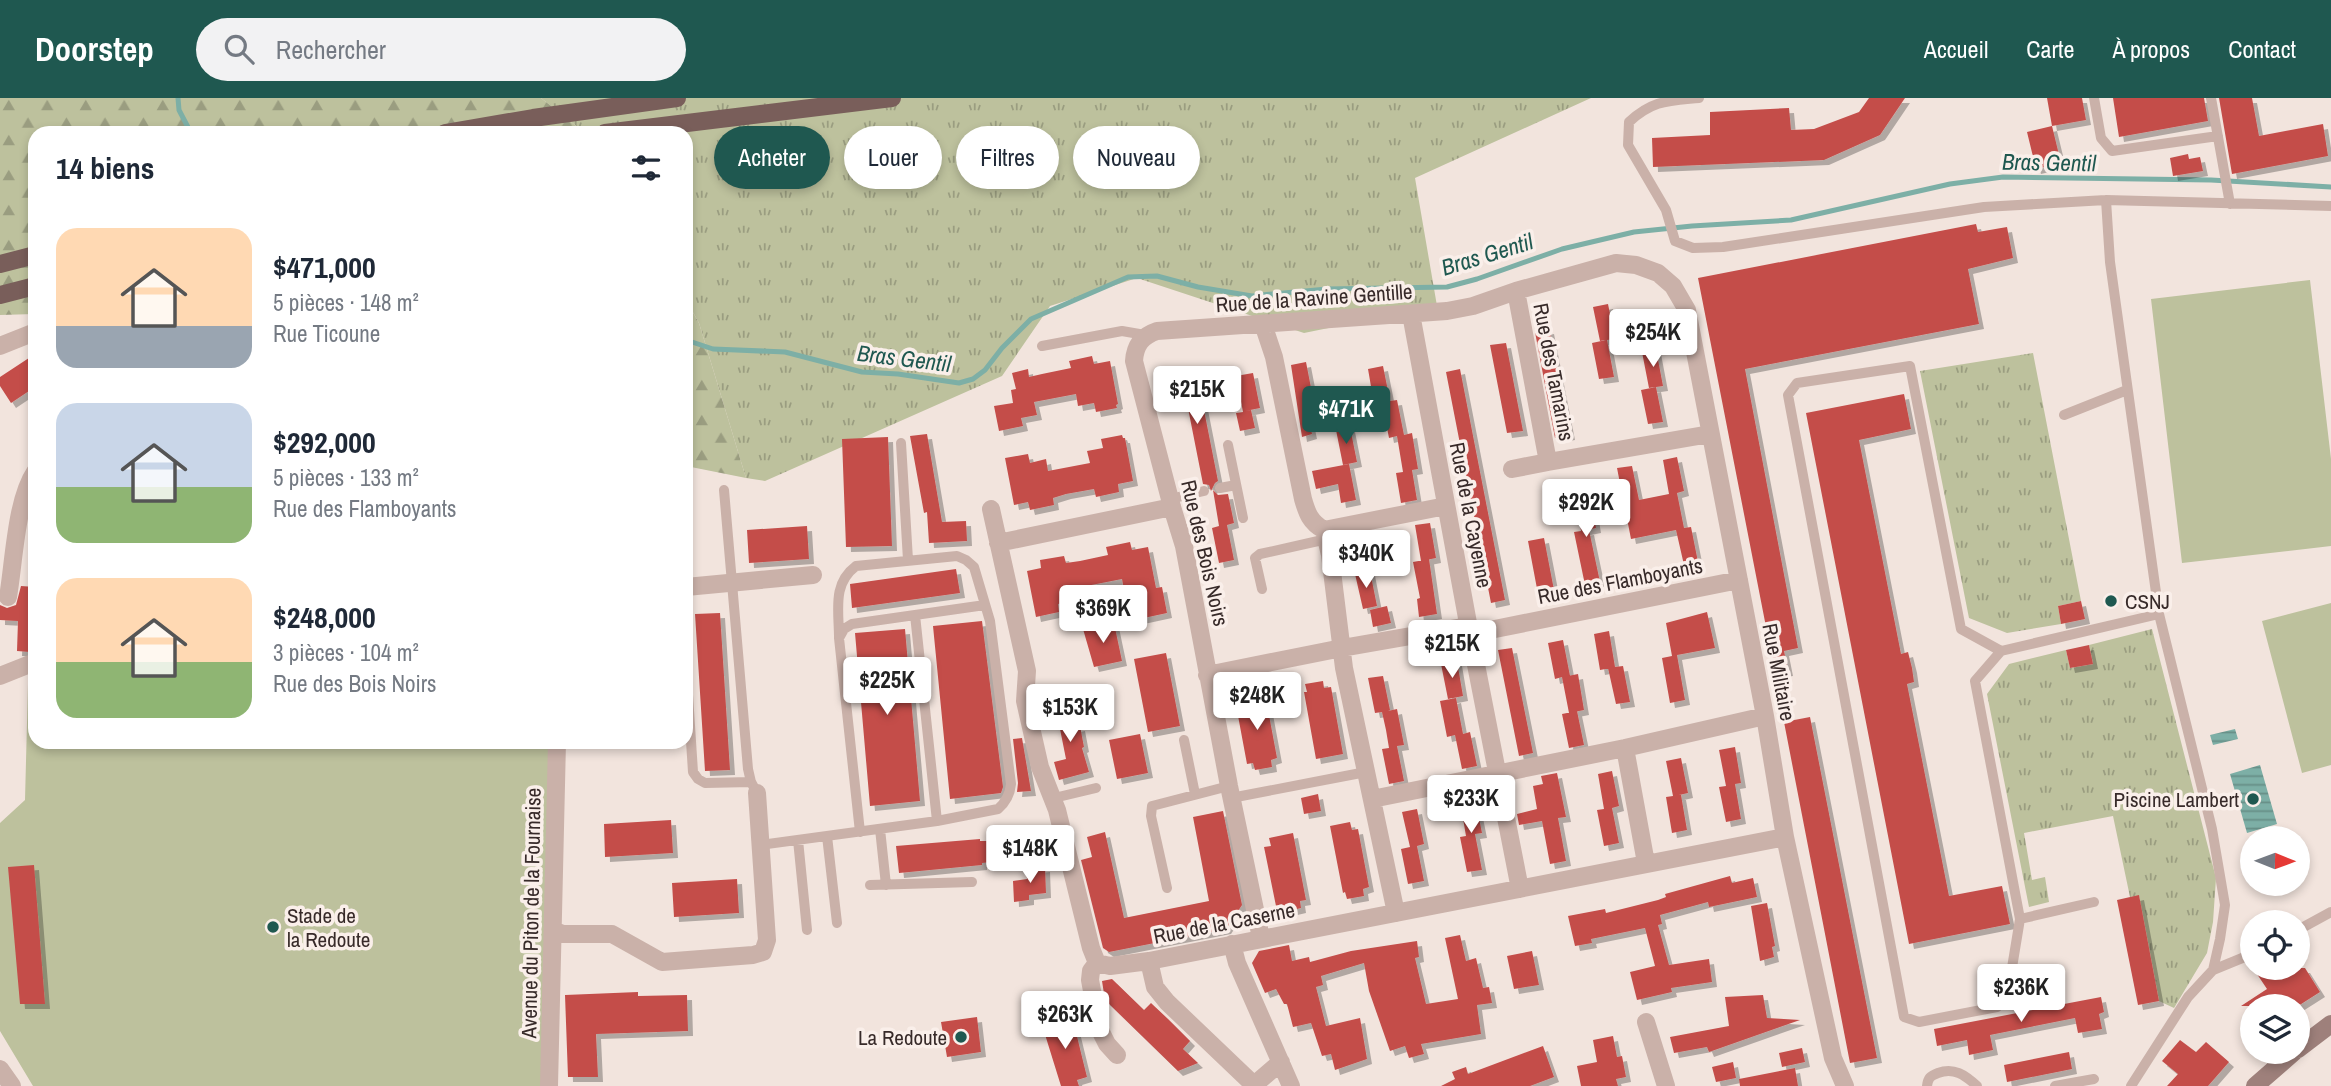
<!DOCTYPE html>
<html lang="fr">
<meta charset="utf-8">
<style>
:root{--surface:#fff;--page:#f2f2f3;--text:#1f2937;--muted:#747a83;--accent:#1f5850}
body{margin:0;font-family:"Archivo Narrow",sans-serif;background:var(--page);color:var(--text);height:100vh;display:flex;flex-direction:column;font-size:26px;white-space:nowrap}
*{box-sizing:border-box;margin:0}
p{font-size:23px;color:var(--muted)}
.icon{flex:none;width:38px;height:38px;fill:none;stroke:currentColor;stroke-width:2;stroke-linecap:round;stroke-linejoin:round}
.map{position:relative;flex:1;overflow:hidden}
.sheet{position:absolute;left:28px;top:28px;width:665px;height:623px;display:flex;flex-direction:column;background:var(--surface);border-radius:21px;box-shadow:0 4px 10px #0003}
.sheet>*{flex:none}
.banner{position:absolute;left:714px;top:28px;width:665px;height:63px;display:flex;gap:14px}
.needle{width:46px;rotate:91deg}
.buttons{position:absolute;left:2240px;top:728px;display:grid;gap:14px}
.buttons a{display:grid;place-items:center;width:70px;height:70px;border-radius:50%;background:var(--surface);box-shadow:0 4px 10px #0003;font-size:35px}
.price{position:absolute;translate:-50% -60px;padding:0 16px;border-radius:7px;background:#fff;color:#222;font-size:23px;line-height:46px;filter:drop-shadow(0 2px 4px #0008)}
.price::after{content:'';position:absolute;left:50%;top:42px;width:21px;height:16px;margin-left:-10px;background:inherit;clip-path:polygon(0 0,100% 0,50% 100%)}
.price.active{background:var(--accent);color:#fff}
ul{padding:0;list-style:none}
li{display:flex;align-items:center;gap:21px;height:175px;padding:0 28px}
li span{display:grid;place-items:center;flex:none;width:196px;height:140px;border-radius:21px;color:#555}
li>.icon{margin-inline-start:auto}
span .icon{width:84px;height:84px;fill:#fffc;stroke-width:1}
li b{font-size:30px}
h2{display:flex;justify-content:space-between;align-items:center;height:84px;padding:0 28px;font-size:30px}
.chip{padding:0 24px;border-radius:32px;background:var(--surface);box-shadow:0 4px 10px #0003;font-size:24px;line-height:63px}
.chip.active{background:var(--accent);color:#fff}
header{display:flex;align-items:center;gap:42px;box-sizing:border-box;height:98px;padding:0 35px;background:var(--accent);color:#fff}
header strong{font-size:33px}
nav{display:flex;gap:38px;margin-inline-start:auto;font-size:24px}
.search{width:490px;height:63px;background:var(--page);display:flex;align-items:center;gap:18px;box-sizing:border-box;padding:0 24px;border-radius:38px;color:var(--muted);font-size:26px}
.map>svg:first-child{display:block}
.grass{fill:url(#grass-tufts)}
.forest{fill:url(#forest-firs)}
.garden{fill:#bdc19d}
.water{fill:url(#water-rules)}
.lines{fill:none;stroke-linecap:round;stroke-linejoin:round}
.stream{stroke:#7dafa6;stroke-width:5}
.building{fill:#c44d4a;filter:url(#shadow)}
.service{stroke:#cab1a9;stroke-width:10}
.minor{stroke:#cab1a9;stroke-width:18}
.secondary{stroke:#9e807b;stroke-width:18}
.primary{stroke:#795e5a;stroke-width:18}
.poi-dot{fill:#1f5850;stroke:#faefea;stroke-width:2.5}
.labels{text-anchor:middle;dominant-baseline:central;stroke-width:7;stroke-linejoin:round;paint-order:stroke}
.street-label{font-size:21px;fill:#372a29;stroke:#faefea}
.poi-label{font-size:21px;fill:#372a29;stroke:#faefea;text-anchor:start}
.water-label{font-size:23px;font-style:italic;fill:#1f5850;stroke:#faefea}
</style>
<header>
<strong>Doorstep</strong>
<div class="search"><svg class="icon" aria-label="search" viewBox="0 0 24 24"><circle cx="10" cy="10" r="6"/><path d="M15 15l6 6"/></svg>Rechercher</div>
<nav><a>Accueil</a><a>Carte</a><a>À propos</a><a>Contact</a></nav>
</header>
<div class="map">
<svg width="2331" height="988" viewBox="0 0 2331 988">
<defs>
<pattern id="grass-tufts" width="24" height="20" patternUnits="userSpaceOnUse" patternTransform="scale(1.75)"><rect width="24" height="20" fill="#bdc19d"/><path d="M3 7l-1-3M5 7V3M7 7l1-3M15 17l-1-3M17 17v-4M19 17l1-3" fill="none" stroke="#9a9d80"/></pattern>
<pattern id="forest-firs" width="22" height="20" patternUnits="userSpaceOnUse" patternTransform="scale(1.75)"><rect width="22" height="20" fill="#bdc19d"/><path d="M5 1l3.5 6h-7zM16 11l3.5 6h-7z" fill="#9a9d80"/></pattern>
<pattern id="water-rules" width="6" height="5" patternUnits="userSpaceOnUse" patternTransform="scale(1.75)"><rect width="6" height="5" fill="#7dafa6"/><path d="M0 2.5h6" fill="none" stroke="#678f87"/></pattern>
<filter id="shadow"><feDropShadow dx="5" dy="5" stdDeviation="0" flood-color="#0004"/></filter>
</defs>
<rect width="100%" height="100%" fill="#f2e4dd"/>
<path class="grass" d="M541,0H1591L1415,80L1437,208L1304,235L1137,180L1050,208L1002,278L765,383L746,380L699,225L686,202V35H585Z
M2033,255L2081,503L2058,508L2061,526L2007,535L1969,520L1920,273Z
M2152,531L2216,780L2213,824L2207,855L2174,910L2159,903L2139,798L2130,799L2113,718L2024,735L2032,782L2045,779L2049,804L2029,809L1987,596L2009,566L2066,552L2070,570L2093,566L2089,547Z"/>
<path class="forest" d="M0,0H541L585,35H35V216L0,217Z
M686,202L699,225L746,380L686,368Z"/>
<path class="garden" d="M2310,182L2331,361V448L2182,465L2151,201Z
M2331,505V667L2302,675L2262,523Z
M28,586H35V644H550L543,988H33L0,933V725L25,702Z"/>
<path class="water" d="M2235,631L2238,641L2213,647L2210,637Z
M2260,667L2277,726L2247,735L2230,676Z"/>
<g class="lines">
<path class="stream" d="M178,0L179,12L191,35
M686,242L713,251L785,254L862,274L898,276L959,285L973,281L985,272L1002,250L1031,221L1128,179L1157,178L1198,189L1252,198L1327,191L1447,189L1477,181L1562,151L1634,134L1692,128L1791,122L1950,86L2003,79L2211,82L2331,89"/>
</g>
<path class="building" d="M1869,0H1905L1880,37L1824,62L1653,69L1652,40L1710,37V14L1789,10L1791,32L1814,31L1859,14Z
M2047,0H2082L2086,22L2052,28Z
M2113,0H2204L2208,23L2119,39Z
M2219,0H2252L2259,38L2323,26L2328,58L2232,76Z
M2052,28L2061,65L2036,71L2027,34Z
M2188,56L2189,61L2200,59L2203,73L2173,78L2170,60Z
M1976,126L1978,134L2007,129L2013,160L1968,171L1979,226L1745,271L1798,550L1784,553L1788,573L1775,575L1698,180Z
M1608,206L1615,241L1607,242L1614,279L1599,281L1592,245L1606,242L1600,243L1593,209Z
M1549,231L1570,337L1555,340L1535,234Z
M1506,245L1523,333L1507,335L1490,247Z
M1656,251L1663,288L1649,290L1642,254Z
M35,256V289L11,305L0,288V279Z
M1092,258L1094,266L1110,263L1118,306L1116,307L1117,310L1096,314L1094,305L1078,308L1076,296L1034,304L1037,317L1021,320L1023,328L999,333L994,308L1013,305L1011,292L1016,291L1012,275L1028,271L1029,279L1042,276L1071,270L1069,263Z
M1306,264L1313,300L1305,302L1312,336L1302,339L1291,267Z
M1187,268L1194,304L1202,302L1218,383L1215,385L1211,393L1209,387L1203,386L1201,376L1187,305L1193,304L1179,307L1173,271Z
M1383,268L1390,303L1397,302L1404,337L1412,335L1418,371L1412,372L1417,402L1401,405L1396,375L1403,374L1397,338L1389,340L1382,305L1374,306L1368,271Z
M1460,271L1505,502L1491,505L1446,274Z
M1253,275L1260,310L1245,313L1251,312L1255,330L1240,333L1236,315L1243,314L1236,278Z
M1656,289L1663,324L1648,326L1641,292Z
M1904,296L1911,331L1859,342L1901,556L1908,554L1912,570L1914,584L1907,586L1949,798L2002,788L2010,826L1909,846L1806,315Z
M1350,329L1357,364L1343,367L1336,332Z
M927,336L942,424L966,423L967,443L929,445L927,414L924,415L910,338Z
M1122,337L1123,340H1125L1133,383L1118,386L1119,394L1096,399L1094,391L1066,396L1053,400L1054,407L1030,412L1028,404L1014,407L1005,360L1028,356L1030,365L1046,361L1048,373L1090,365L1087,353L1103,350L1101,341Z
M888,339L892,448L846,449L842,341Z
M1677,359L1684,393L1677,395L1684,430L1691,429L1698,464L1684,467L1676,432L1631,441L1617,370L1632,368L1639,402L1669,396L1663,362Z
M1349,366L1356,402L1341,405L1338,386L1316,391L1312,373Z
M1213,392L1218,397L1228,396L1234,425L1227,427L1234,462L1219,465L1212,430L1219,428Z
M1590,394L1596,430L1581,433L1589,432L1600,484L1585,487L1574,434L1581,433L1575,397Z
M1430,425L1436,460L1421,463L1415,427Z
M807,428L809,461L749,465L747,432Z
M1371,436L1378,471L1363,474L1356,439Z
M1544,440L1554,492L1538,496L1528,443Z
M1130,444L1132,452L1148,449L1156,490L1162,489L1167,515L1130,523L1122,481L1071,491L1074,503L1058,506L1059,514L1036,519L1027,473L1041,470L1040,462L1064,458L1066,465L1080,463L1108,457L1106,449Z
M1429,461L1437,516L1419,519L1417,501L1420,500L1413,464Z
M956,471L960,495L852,510L850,486Z
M1370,473L1377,508L1363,511L1355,476Z
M21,488L35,489L34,553L30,554L17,553L18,523L0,522V507L7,510L16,507Z
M2081,503L2085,521L2061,526L2058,508Z
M1387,508L1391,525L1373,529L1370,512Z
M1707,514L1715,550L1677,557L1685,602L1670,605L1662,560L1672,558L1666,525Z
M720,515L730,672L705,673L695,516Z
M982,523L1003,689L1001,695L950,701L933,528Z
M1114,525L1122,563L1094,569L1083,531Z
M905,531L920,703L870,708L855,535Z
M1609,533L1615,569L1623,568L1630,604L1616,606L1608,570H1611L1600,572L1594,536Z
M1563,542L1570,578L1563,579L1578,576L1584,612L1569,615L1562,579L1555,581L1548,545Z
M2089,547L2093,566L2070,570L2066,552Z
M1512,550L1533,655L1519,658L1498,552Z
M1166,555L1180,628L1148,634L1134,561Z
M1457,563L1463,598L1448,601L1441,566Z
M1383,578L1390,612L1388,613L1397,611L1404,647L1397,648L1404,683L1389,686L1382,651L1389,650L1386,632L1382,614L1375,615L1368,580Z
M1323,583L1324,590L1331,589L1343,656L1316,661L1304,594H1307L1305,586Z
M1258,595L1260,603L1266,601L1277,660L1271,662L1272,669L1255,672L1253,665L1247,666L1236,607L1242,606L1241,598Z
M1456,600L1463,636L1470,634L1477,668L1462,671L1455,637L1447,639L1440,603Z
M1070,603L1075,629L1080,628L1084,649L1082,650L1089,674L1059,682L1054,664L1066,661L1055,606Z
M1577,613L1584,647L1569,650L1562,616Z
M1810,619L1877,960L1850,965L1784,624Z
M1140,636L1148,675L1117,681L1109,642Z
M1022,640L1031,693L1017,694L1018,685L1013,641Z
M1735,649L1741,685L1735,686L1741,721L1726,724L1719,689L1726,688L1719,652Z
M1681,660L1688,695L1679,697H1681L1687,732L1672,735L1666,699L1673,698L1666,663Z
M1612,673L1619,708L1612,710L1619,745L1604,748L1597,712L1604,711L1598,676Z
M1557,675L1566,719L1558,720L1566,763L1550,766L1542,723L1519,727L1517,716L1537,711L1533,688L1543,686L1541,678Z
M1318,696L1321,713L1304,716L1301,700Z
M1475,700L1482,735L1475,736L1482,772L1467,774L1460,739L1466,738L1460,703Z
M1417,711L1424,746L1417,748L1424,783L1408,786L1401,751L1410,749L1402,714Z
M1223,713L1242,807L1226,831L1109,854L1103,850L1081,762L1092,759L1087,739L1105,734L1124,820L1209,803L1193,719Z
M671,722L673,755L605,759L604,726Z
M1350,724L1352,732L1358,731L1369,789L1363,791L1364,798L1347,801L1345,794L1343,795L1330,728Z
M1293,735L1306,802L1300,803L1301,810L1284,814L1282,806L1276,808L1264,749L1271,748L1269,740Z
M980,741V743H989L991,764L982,765V767L899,775L896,748Z
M34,767L45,906H20L8,769Z
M1045,769L1046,795L1029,797V802L1014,804L1013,783L1027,781L1026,771Z
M1730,778L1732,785L1753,780L1757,799L1709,809L1708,804L1660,817L1662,826L1658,827L1669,867L1709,861L1712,884L1671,890L1672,894L1637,902L1630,874L1655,868L1645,830L1591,841L1592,845L1575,848L1568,818L1605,811L1606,815L1658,802L1666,799L1665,796Z
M737,781L739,815L674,819L672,785Z
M2139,797L2159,903L2138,907L2117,802Z
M1767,805L1775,848L1772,849L1774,859L1760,863L1751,808Z
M1460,837L1466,863L1476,860L1483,890L1489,889L1492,905L1477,907L1481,936L1421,946L1424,956L1409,960L1405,948L1390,953L1369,893L1364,865L1321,878L1323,887L1316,889L1326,928L1360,920L1367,961L1335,972L1331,956L1322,958L1311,925L1293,929L1287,906H1284L1276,891L1265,895L1252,865L1259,853L1289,847L1292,863L1309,859L1310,864L1351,853L1417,843L1419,859L1415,860L1426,906L1458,901L1445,840Z
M1532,853L1539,887L1514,891L1507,858Z
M2253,870H2305L2320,894L2298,908H2241L2267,891Z
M1112,881L1144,912L1151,905L1168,921L1190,943L1183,951L1198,965L1178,973L1105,902L1102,883Z
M638,894V898L687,897L688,933L596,936L598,979H568L565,897Z
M1763,897L1767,920L1800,922L1709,954L1707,949L1674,955L1670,939L1729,928L1725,899Z
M2101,899L2104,914L2099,916L2102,931L2078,935L2075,920L1990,937L1993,952L1969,957L1967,942L1937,948L1934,931Z
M1059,909L1064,928L1074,926L1083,963L1087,979L1077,982L1079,988H1061L1043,930Z
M977,919L981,954L947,959L941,924Z
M1613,938L1617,959L1622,958L1626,979L1616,981L1618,988H1581L1577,968L1597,964L1593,942Z
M2180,942L2196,954L2206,944L2229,964L2208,988H2167L2178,976L2162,963Z
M1543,948L1554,979L1530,988H1441L1455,981L1452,974L1466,969L1468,976Z
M1802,950L1805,964L1782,969L1779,955Z
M2069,954L2072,971L2007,984L2004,967Z
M1733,964L1736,980L1716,984L1712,969Z
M1795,970L1798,988H1740L1739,981Z"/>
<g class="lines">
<path class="service" d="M1699,0C1668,3 1653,2 1629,24L1628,47L1666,112L1675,143L1693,150L1723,149L1984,109L2106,102L2331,108
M2094,0L2101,40L2112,53L2218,38
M2211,0L2230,106
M2106,102L2110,164L2159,516
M1042,248L1122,233L1145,237
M2064,317L2127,292
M901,345L908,462
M1228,347L1243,420
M1220,390L1236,387
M724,392L748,671L751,684L757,695
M1170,401L1204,393
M1262,491L1255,460L1260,456L1327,441
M915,517L937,723
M2001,553L1961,531L1910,268L1797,285L1788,297L1904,919L1919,924L1997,909L2007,900L2020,821
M686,566L693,674L698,681L705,685L751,684
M1184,642L1195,696
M1054,700L1096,690
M1231,700L1366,674
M880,731L886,787
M860,734L839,540L844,531L852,526L985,507
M827,738L837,825
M798,742L807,832
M760,747L937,723L998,711C1006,704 1010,697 1011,686L990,523L974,469L966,462L957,458L856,468C832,486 839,512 839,540
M870,787L972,784
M1167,790L1151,718L1152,708L1229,688
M2094,804L2020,821L1975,583L2001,553L2159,516L2212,731L2225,807L2220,841L2213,872L2188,899L2131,988
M2298,832L2331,814
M2213,872L2252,856
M1927,988C1928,980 1930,978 1938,975C1954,969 1965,977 1977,988
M2055,988L2094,981"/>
<path class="minor" d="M1516,193L1548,364L1710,336
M1411,216L1470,536L1520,791
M1263,226L1274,259L1303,401C1307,415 1310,424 1324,432L1446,408
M0,248L35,234
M1512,371L1548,364
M991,411L1027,573L1025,603L1040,669L1057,712L1091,850L1097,865L1110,868L1149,863L1785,739
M1324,432L1330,457L1344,570L1396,815
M998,445L1172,409
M686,489L813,477
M8,499C14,464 16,402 35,374
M1470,536L1739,482
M1207,577L1342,550L1468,528
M0,578L35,564
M1625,650L1646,765
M1372,701L1625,650L1765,618
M553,832L563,836H612L662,864L753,857L763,854L767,842L757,695
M1261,840L1229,688L1184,448L1172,409L1134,263C1135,247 1142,238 1157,233L1447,213L1473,208L1516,193L1616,165L1636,167L1658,175L1673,188L1687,212L1765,618L1785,739L1833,960L1845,988
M1232,846L1237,865L1291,988
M1149,863L1155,889L1167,904L1255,988
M1097,865L1091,873L1090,882L1099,930L1107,946L1117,957
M1646,924L1666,988
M0,971L12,988
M1254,987L1281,964
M549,988L557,644"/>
<path class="secondary" d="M2298,951L2331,926
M2255,988L2294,954"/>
<path class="primary" d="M445,35L533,20L677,0
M605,35L892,0
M0,166L35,157
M0,197L35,188"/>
</g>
<g class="poi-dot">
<circle cx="2111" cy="503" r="7"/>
<circle cx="2253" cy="701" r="7"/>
<circle cx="273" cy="829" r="7"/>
<circle cx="961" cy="939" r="7"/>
</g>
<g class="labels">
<g class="street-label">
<text transform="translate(1314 200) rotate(-4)">Rue de la Ravine Gentille</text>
<text transform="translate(1554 274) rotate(79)">Rue des Tamarins</text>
<text transform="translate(1471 417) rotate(79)">Rue de la Cayenne</text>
<text transform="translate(1205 455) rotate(77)">Rue des Bois Noirs</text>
<text transform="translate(1620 483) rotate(-11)">Rue des Flamboyants</text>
<text transform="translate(1779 574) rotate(79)">Rue Militaire</text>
<text transform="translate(531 815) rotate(-89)">Avenue du Piton de la Fournaise</text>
<text transform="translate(1224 825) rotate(-11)">Rue de la Caserne</text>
</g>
<g class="poi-label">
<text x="2125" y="503">CSNJ</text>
<text x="2239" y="701" text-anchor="end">Piscine Lambert</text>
<text x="287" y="817">Stade de<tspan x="287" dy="24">la Redoute</tspan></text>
<text x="947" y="939" text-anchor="end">La Redoute</text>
</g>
<g class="water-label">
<text transform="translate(2049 64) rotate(1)">Bras Gentil</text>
<text transform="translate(1487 156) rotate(-17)">Bras Gentil</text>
<text transform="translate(904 260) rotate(7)">Bras Gentil</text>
</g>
</g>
</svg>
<div class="buttons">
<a><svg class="needle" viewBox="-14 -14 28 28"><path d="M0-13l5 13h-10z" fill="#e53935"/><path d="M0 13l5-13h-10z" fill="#747a83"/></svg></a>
<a><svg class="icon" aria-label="locate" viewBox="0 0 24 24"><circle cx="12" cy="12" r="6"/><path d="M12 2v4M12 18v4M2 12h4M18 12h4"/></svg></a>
<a><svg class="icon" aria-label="layers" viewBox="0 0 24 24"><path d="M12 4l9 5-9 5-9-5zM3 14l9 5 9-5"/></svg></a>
</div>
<b class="price" style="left:1653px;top:271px">$254K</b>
<b class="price" style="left:1197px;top:328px">$215K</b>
<b class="price active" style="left:1346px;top:348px">$471K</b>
<b class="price" style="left:1586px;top:441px">$292K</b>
<b class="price" style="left:1366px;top:492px">$340K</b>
<b class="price" style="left:1103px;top:547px">$369K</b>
<b class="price" style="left:1452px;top:582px">$215K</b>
<b class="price" style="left:887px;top:619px">$225K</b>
<b class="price" style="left:1257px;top:634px">$248K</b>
<b class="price" style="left:1070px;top:646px">$153K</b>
<b class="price" style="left:1471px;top:737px">$233K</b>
<b class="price" style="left:1030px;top:787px">$148K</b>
<b class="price" style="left:2021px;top:926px">$236K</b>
<b class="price" style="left:1065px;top:953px">$263K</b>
<div class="banner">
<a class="chip active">Acheter</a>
<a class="chip">Louer</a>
<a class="chip">Filtres</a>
<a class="chip">Nouveau</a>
</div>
<section class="sheet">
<h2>14 biens<svg class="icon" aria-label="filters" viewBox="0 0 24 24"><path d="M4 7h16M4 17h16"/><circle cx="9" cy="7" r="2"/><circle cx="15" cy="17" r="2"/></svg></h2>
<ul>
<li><span style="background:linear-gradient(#ffd9b3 70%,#9aa5b1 0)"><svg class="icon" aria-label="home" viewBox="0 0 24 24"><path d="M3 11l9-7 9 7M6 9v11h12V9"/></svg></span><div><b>$471,000</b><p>5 pièces · 148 m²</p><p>Rue Ticoune</p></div></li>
<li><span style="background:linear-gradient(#c9d6e8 60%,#8fb573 0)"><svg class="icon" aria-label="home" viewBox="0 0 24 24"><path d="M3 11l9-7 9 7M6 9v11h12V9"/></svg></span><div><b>$292,000</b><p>5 pièces · 133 m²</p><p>Rue des Flamboyants</p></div></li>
<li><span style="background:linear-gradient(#ffd9b3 60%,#8fb573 0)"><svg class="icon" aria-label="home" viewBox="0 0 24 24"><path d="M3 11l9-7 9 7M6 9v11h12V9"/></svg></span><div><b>$248,000</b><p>3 pièces · 104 m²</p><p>Rue des Bois Noirs</p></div></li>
</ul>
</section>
</div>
